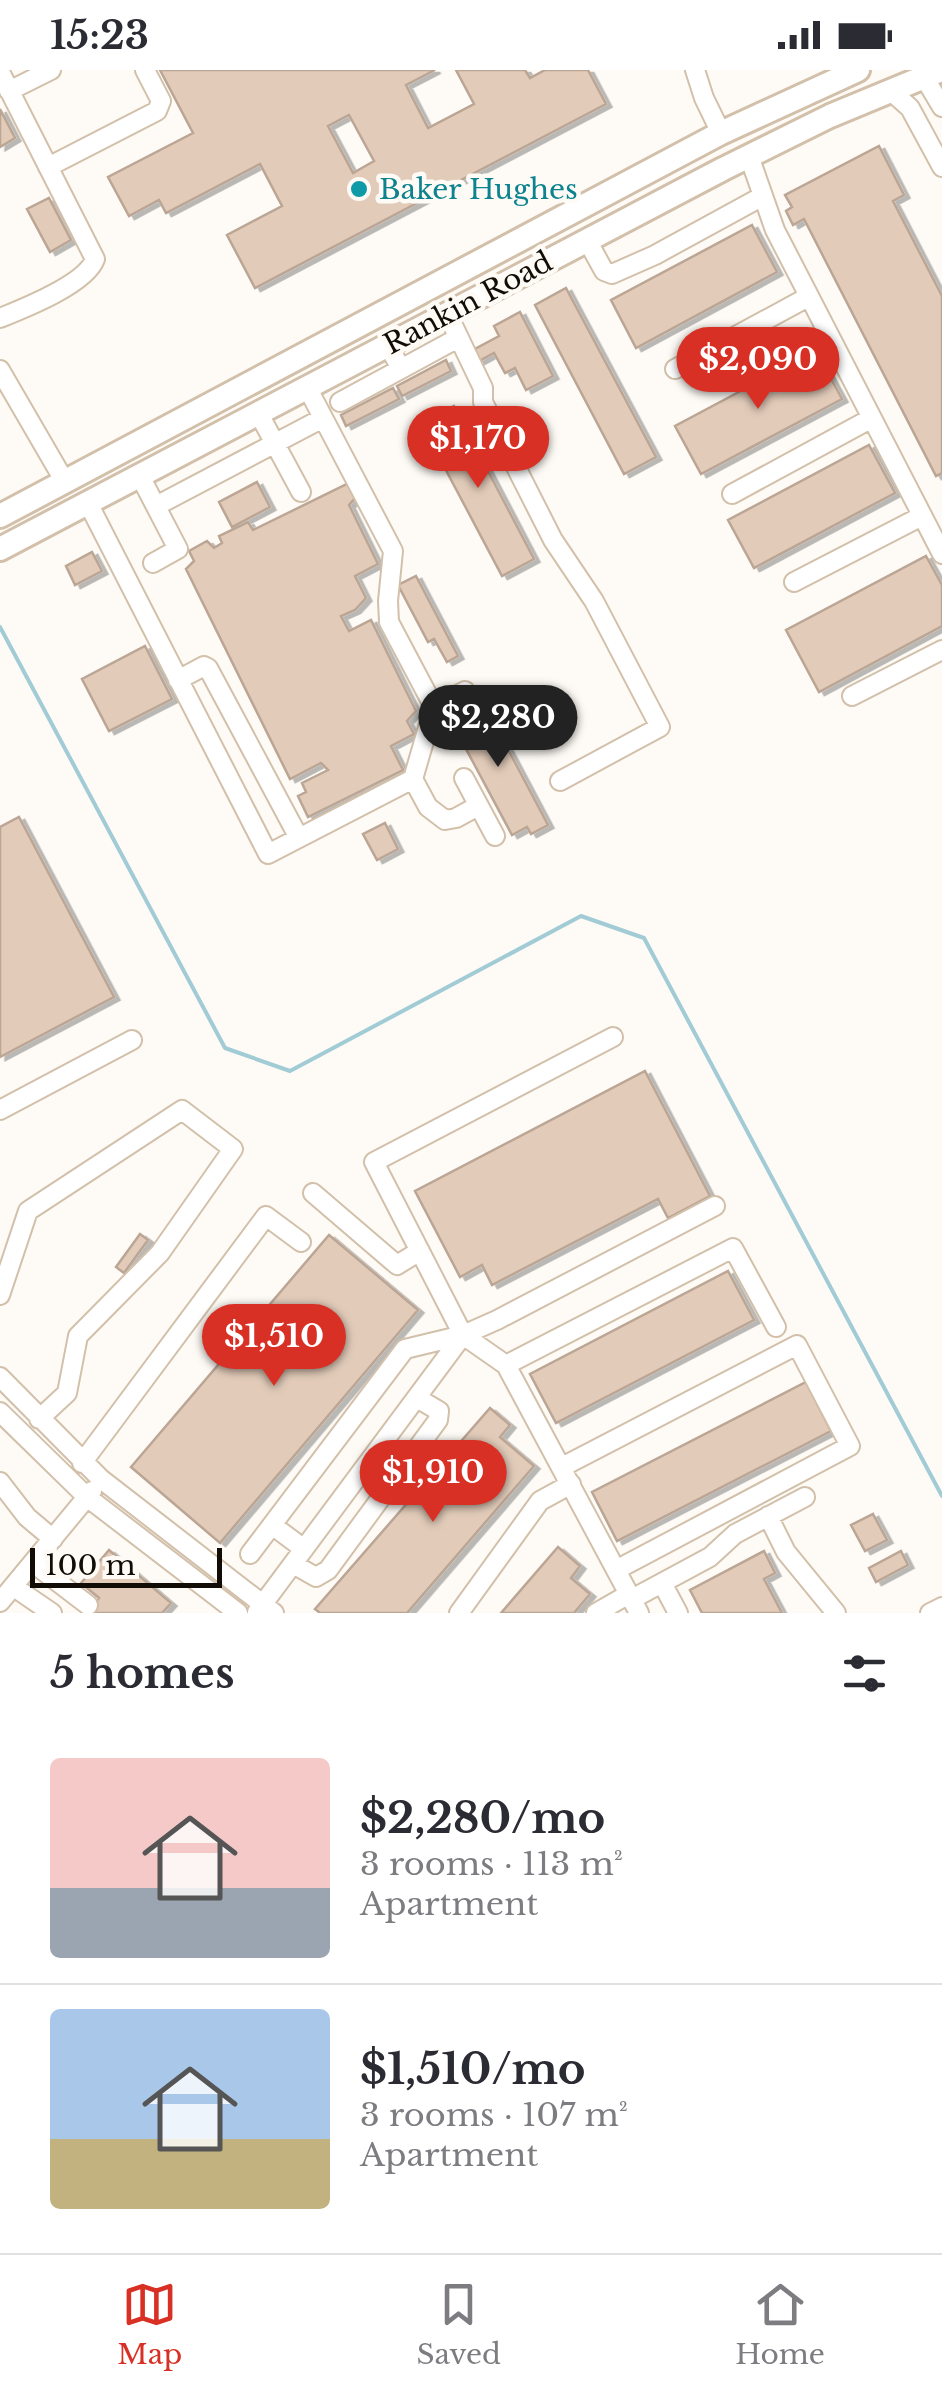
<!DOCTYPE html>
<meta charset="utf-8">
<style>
:root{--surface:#fff;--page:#f7f7f7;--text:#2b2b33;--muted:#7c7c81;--line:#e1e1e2;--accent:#d93025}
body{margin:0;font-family:"Libre Baskerville",serif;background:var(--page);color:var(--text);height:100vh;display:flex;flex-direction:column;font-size:38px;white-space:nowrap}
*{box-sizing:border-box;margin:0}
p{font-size:32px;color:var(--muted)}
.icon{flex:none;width:55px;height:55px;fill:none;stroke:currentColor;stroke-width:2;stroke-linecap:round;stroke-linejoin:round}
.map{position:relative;height:1543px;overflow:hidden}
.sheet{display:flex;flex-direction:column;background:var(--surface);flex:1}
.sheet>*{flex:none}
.scale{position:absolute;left:30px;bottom:25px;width:192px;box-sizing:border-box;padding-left:10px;border:5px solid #110c05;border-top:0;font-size:28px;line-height:35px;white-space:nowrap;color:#110c05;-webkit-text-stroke:8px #fefbf6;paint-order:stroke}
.price{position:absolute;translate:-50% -85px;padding:0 22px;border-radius:35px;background:var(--accent);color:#fff;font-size:32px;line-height:65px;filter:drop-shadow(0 2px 5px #0008)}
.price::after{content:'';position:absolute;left:50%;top:60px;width:30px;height:22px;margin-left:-15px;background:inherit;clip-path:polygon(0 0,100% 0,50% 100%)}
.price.on{background:#222;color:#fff}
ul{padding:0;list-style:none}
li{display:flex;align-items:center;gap:30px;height:250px;padding:0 50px}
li+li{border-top:2px solid var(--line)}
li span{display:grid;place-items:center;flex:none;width:280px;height:200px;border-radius:10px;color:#555}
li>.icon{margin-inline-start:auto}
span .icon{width:120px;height:120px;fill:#fffc;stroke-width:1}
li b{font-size:42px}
h2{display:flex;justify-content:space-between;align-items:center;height:120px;padding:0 50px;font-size:42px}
.status{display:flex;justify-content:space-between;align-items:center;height:70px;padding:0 50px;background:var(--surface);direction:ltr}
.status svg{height:28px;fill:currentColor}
.tabs{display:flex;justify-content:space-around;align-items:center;height:140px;border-top:2px solid var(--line);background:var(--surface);font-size:28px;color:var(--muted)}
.tabs a{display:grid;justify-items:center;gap:5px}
.tabs .on{color:var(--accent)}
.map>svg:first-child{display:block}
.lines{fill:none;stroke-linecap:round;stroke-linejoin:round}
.stream{stroke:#a2ccd5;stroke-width:4}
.building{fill:#e2cbb9;stroke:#bba594;stroke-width:2.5;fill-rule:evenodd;filter:url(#shadow)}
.minor-casing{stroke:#d2c0aa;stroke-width:22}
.major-casing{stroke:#d2c0aa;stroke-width:28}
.minor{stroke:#fff;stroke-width:18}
.major{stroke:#fff;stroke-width:22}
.culture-dot{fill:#0f9aa8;stroke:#fefbf6;stroke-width:4}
.labels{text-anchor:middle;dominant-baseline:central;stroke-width:9;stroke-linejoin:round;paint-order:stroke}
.culture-label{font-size:28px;fill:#0d838f;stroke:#fefbf6;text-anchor:start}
.street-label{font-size:28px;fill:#110c05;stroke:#fefbf6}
</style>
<div class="status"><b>15:23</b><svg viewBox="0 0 49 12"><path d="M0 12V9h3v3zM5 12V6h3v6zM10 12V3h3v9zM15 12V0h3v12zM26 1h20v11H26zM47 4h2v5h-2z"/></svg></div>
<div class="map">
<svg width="942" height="1543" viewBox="0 0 942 1543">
<defs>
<filter id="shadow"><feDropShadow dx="5.5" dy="3" stdDeviation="0" flood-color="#0004"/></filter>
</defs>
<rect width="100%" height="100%" fill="#fefbf6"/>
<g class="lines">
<path class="stream" d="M0,557L225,978L290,1001L581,846L644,868L942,1426"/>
</g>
<path class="building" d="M160,0H435L406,15L428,58L474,34L456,0H525L530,8L545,0H588L606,34L255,218L227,165L282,136L260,94L166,143L159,130L129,146L108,107L193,63ZM349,45L374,91L353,103L328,56Z
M0,39L15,68L0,77Z
M879,76L904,125L893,131L942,226V403L936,406L804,149L793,155L786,141L792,137L785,125Z
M49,128L71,170L50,182L27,139Z
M752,155L777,202L636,278L611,230Z
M566,218L656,387L624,404L535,235Z
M520,242L553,306L526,320L515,298L505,303L494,283L479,291L473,280L499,266L494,256Z
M816,281L842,329L701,404L675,356Z
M446,290L451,301L402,326L397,316Z
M393,318L399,329L346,356L341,345Z
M454,336L534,489L502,506L421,353Z
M869,375L895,423L754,498L728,450Z
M257,412L270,437L232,457L219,432Z
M349,413L356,427L349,435L378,494L355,506L366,528L355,540L341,546L349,561L371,550L416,641L407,651L414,664L391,676L403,700L308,747L298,726L306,722L302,713L328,700L321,693L290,709L186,499L194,491L189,481L207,471L214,478L222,473L219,466L248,452L253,460Z
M92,482L102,501L75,515L66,496Z
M926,486L942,515V556L819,622L786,560Z
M416,506L458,586L447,592L434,569L428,572L398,515Z
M145,576L172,629L109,661L82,609Z
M483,632L548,755L531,764L527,757L512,765L450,649Z
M19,747L114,927L0,987V757Z
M385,753L398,779L377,790L363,764Z
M645,1001L710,1126L668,1148L658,1129L492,1215L482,1195L460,1207L415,1121Z
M140,1164L148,1170L124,1203L116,1197Z
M329,1165L418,1240L220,1473L131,1397Z
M728,1201L754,1250L556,1353L530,1304Z
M806,1312L831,1361L617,1471L592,1422Z
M490,1338L510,1355L500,1367L534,1396L407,1543H320L315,1539Z
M873,1444L887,1470L865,1481L851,1455Z
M558,1477L580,1496L571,1508L590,1524L574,1543H501Z
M109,1480L171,1533L162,1543H86L99,1528L81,1513Z
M764,1481L775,1503L764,1509L782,1543H702L690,1520Z
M901,1481L908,1495L876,1512L869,1498Z"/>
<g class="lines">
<defs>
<path id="minor" d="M695,0L704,28L721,63
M0,2L95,189C86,214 25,238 0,248
M924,7L942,37
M9,21L51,0
M891,21L910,38L942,97
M749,86L775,160L942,484
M48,97L157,41L161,31L145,0
M587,170L604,201L612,204L655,185L763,126
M447,243L483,318V332L553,470L594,531L660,657L560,711
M388,275L401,299L458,268
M675,299L808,227
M0,300L65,412
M308,319L393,481L388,531L389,552L434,637L413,709L428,737L445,750L456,748L478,736
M340,332L401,299
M259,344L301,422
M140,406L178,479L153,493
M732,424L872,348
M88,433L268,784L413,709
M156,436L323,348
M794,512L922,446
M178,610L204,596L208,598L299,768
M852,626L942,580
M434,637L465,621
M464,708L495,766
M613,967L374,1092L463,1265L506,1295L639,1543
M0,1040L132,970
M313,1123L397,1195L420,1181
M0,1225L28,1141L182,1040L233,1079L160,1183L78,1266L67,1323L39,1349
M506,1295L733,1178L776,1257
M0,1307L101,1409L274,1543
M0,1342L87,1427L238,1543
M82,1393L266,1146L301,1172
M562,1397L797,1275L850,1376L616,1500
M0,1412L27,1447L53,1469
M768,1446L786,1482L836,1543
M272,1455L304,1479
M250,1484L405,1279L463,1265L497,1250L715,1136
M33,1493L88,1535
M293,1494L316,1507L328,1500L438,1350L439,1341L417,1328
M662,1513L678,1543
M14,1517L52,1543
M632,1529L710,1487L735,1464L805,1427
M0,1532L92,1421
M257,1542L463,1265
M459,1543L540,1431L571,1414
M596,1543L629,1524
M930,1543L942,1537"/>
<path id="major" d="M0,446L721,63L858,0
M0,479L723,99L830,46L941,0"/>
</defs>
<use href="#minor" class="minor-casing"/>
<use href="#major" class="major-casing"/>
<use href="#minor" class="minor"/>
<use href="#major" class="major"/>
</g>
<circle class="culture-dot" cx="359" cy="119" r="10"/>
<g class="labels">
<g class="culture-label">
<text x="379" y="119">Baker Hughes</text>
</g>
<g class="street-label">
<text transform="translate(468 233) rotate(-28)">Rankin Road</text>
</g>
</g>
</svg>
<div class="scale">100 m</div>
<b class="price" style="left:758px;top:342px">$2,090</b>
<b class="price" style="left:478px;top:421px">$1,170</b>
<b class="price on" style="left:498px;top:700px">$2,280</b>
<b class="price" style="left:274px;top:1319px">$1,510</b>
<b class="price" style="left:433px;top:1455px">$1,910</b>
</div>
<section class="sheet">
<h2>5 homes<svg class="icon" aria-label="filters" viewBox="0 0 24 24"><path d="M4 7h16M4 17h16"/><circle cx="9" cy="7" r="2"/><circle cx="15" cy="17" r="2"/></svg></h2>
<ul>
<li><span style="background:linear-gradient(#f6c9c9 65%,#9aa5b1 0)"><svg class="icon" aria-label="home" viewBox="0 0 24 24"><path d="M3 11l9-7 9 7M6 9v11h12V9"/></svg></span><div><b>$2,280/mo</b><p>3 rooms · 113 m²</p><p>Apartment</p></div></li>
<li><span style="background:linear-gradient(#a9c7e8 65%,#c2b280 0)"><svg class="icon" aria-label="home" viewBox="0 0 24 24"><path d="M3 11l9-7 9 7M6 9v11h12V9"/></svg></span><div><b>$1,510/mo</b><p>3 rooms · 107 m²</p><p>Apartment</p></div></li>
</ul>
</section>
<nav class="tabs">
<a class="on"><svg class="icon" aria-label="map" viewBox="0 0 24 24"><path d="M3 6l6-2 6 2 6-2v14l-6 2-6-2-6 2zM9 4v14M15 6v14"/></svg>Map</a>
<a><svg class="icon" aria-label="saved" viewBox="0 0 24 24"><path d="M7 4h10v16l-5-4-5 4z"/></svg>Saved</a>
<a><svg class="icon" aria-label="home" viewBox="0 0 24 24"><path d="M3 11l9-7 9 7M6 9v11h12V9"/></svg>Home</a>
</nav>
